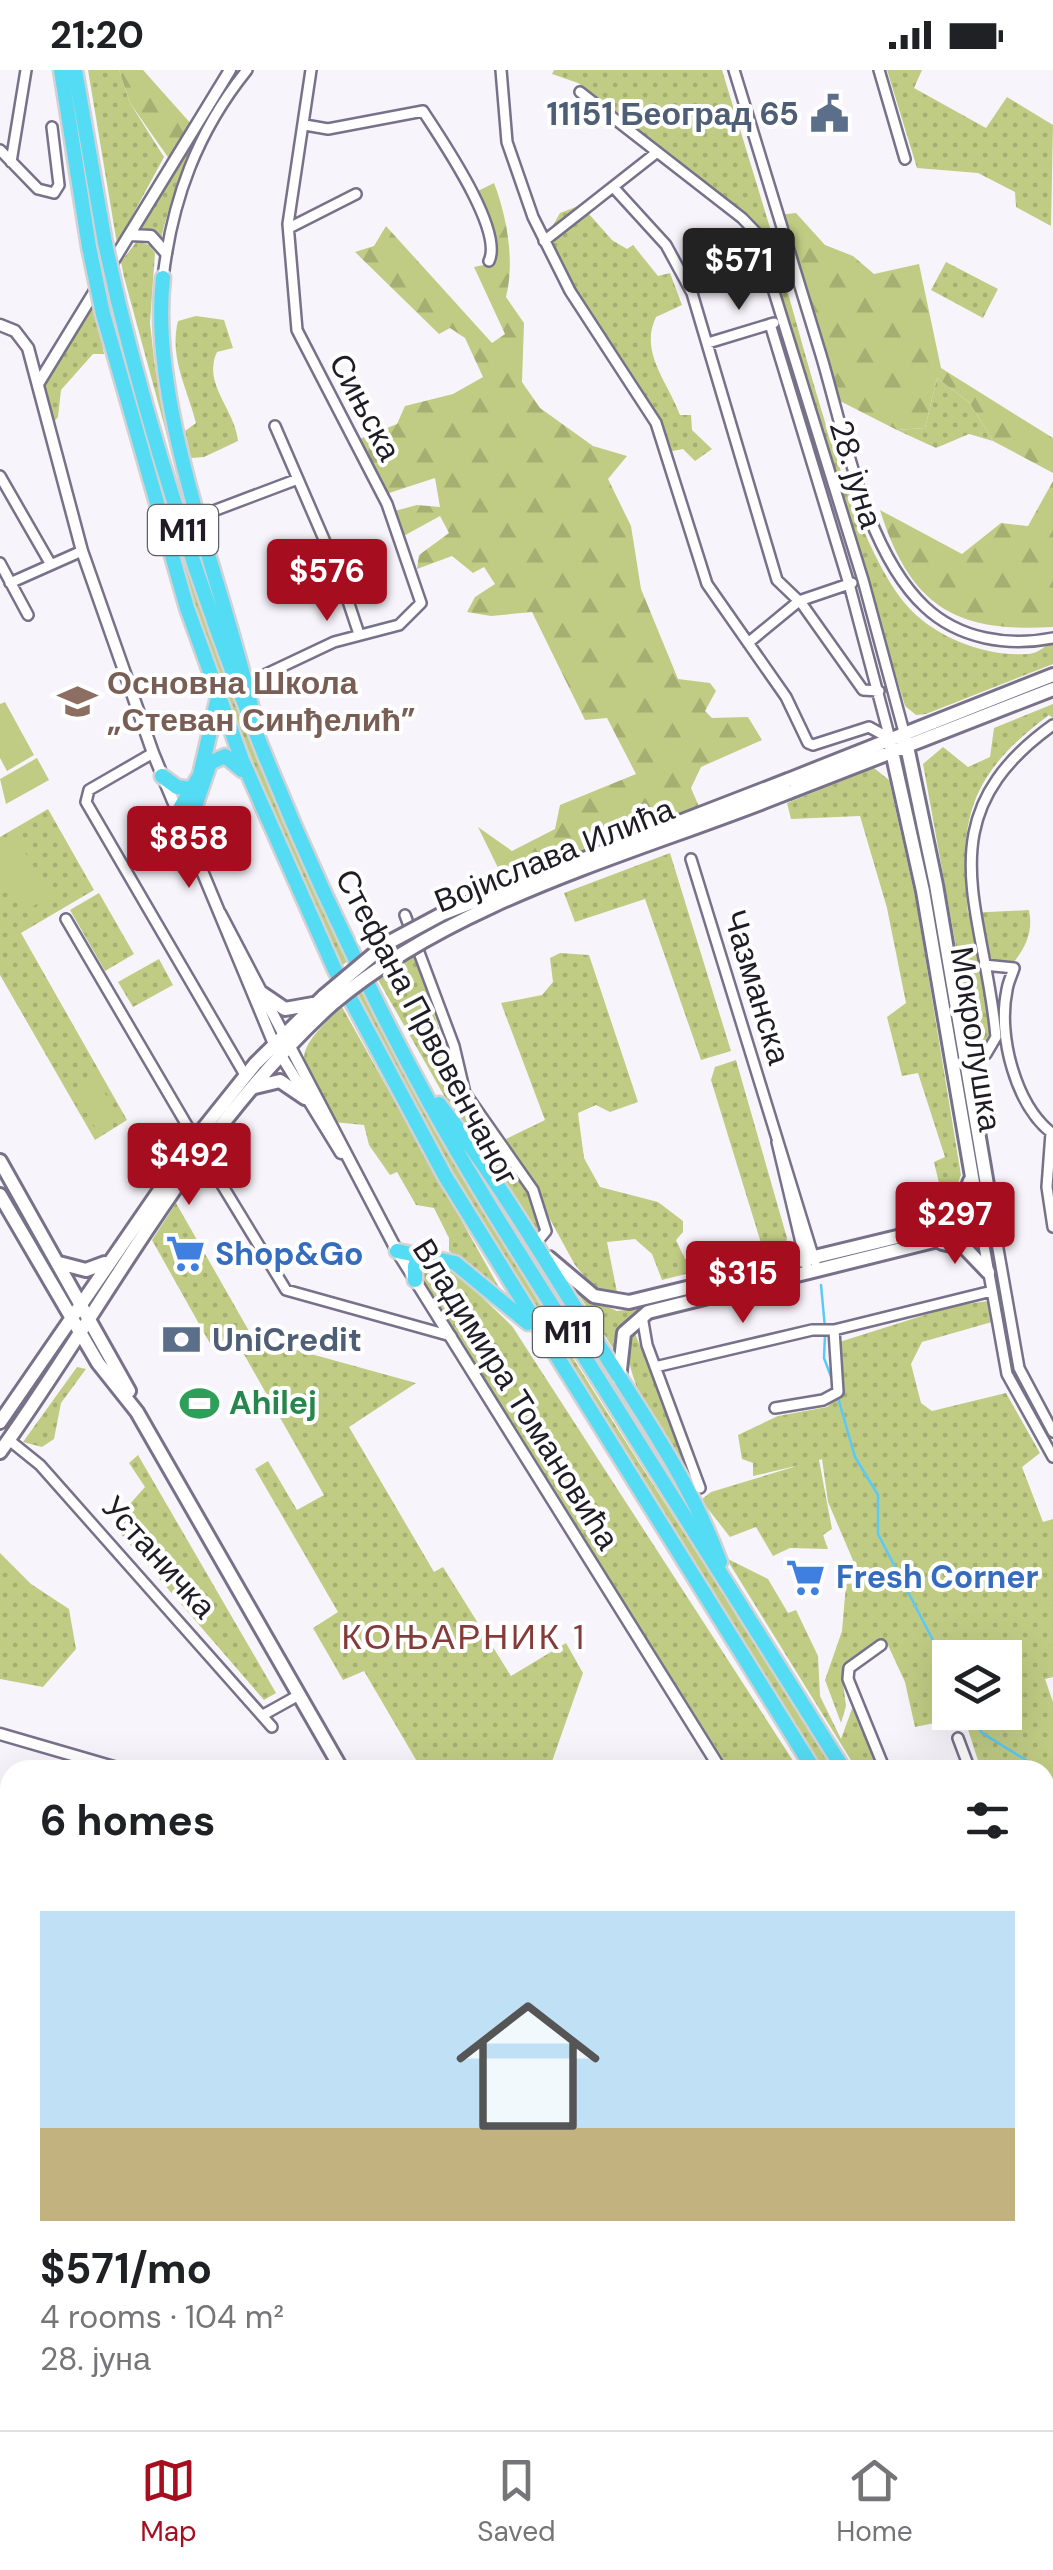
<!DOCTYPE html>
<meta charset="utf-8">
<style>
:root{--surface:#fff;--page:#f6f6f6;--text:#202124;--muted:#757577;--line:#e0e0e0;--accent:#a60e20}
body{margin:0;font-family:"DM Sans",sans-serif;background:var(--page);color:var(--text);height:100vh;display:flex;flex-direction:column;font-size:38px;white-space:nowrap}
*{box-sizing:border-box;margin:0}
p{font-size:32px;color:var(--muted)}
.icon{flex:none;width:55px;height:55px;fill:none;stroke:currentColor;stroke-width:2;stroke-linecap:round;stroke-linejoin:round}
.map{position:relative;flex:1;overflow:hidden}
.sheet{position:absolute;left:0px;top:1690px;width:1055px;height:670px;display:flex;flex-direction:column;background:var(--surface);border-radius:30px 30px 0 0;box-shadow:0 10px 40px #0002}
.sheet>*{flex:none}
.buttons{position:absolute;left:932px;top:1570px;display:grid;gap:20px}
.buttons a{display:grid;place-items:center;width:90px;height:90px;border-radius:0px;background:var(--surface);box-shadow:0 10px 40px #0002;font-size:50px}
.price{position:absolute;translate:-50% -85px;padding:0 22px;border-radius:10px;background:var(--accent);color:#fff;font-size:32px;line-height:65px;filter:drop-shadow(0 2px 5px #0008)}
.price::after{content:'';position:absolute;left:50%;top:60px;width:30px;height:22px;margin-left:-15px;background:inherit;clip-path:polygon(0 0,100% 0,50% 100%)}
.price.active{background:#222;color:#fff}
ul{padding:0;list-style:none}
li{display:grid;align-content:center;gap:20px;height:530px;padding:0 40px}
li span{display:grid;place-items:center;height:310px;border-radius:0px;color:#555}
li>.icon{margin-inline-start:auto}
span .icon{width:180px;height:180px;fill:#fffc;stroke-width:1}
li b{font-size:42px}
h2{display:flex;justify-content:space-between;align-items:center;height:120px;padding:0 40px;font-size:42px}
.status{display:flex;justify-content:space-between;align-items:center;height:70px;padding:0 50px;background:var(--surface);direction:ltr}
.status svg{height:28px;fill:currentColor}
.tab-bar{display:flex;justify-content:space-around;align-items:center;height:140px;border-top:2px solid var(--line);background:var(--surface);font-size:28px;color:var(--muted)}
.tab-bar a{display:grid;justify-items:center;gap:5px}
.tab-bar .active{color:var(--accent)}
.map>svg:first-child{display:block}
.grass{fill:url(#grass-dots);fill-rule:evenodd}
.forest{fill:url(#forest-firs)}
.pitch{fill:#c0cc84}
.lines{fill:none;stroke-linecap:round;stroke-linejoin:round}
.stream{stroke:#5ac9f8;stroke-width:2.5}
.minor-casing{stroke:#78718a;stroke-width:14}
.tertiary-casing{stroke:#78718a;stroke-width:15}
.secondary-casing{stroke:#78718a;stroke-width:18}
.trunk-casing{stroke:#d2d2d4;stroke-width:19}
.minor{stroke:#fff;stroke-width:9}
.tertiary{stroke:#fff;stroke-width:10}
.secondary{stroke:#fff;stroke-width:12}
.trunk{stroke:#54dcf4;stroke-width:14}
.secondary-bridge-casing{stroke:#78718a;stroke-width:18;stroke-linecap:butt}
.trunk-bridge-casing{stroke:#d2d2d4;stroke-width:19;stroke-linecap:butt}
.secondary-bridge{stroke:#fff;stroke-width:12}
.trunk-bridge{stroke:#54dcf4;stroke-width:14}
.labels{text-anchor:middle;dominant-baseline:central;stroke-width:8;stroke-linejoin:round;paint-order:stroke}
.shield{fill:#fff;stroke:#626067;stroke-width:2.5}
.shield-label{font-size:30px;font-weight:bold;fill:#1f1c26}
.service-label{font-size:32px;font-weight:bold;fill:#4e5e75;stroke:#fff;text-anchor:end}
.street-label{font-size:32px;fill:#1f1c26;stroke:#fff}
.education-label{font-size:32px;font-weight:bold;fill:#785e54;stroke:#fff;text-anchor:start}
.shop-label{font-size:32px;font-weight:bold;fill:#366cbe;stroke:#fff;text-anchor:start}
.leisure-label{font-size:32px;font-weight:bold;fill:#27864d;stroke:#fff;text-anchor:start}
.neighbourhood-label{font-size:35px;letter-spacing:2.5px;fill:#843b39;stroke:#fff}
</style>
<div class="status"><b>21:20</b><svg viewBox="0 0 49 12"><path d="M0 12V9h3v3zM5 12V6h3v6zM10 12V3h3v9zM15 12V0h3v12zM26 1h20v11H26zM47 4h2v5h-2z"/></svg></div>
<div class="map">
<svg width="1053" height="2360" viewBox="0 0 1053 2360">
<defs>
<pattern id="grass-dots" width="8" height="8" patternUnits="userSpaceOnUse" patternTransform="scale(2.5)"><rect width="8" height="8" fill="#c0cc84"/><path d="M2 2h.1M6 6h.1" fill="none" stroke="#a5af72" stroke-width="1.8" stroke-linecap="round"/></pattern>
<pattern id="forest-firs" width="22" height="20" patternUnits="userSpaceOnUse" patternTransform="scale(2.5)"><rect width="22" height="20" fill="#c0cc84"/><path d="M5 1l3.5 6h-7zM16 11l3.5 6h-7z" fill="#a5af72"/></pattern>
</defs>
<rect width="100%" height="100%" fill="#f7f5fb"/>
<path class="grass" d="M88,0H119L130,33L164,87L117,174Z
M241,0C199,49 176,107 161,169L141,160L206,40L235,2Z
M554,0H722L774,171L764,172L751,156L656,83L632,53L578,13L552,4Z
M887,0H922L914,18L986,58L1007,27L1053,55L1051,156L1016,137L1015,122L978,103L917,98Z
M581,135L612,170L627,179L633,175L658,206L670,203L682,235L656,247C639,282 668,312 680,345H691L692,360L712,379L695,391L683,379L667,382L656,353L544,171L560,143Z
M137,171L149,175L155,183L150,253L155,298L194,465L124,207L121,192Z
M777,186C805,275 850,477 911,540C939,569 988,587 1028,584C1041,583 1042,576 1053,573V594L926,644L916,645L905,636L773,198Z
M946,192L998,219L983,248L931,220Z
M108,213C146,346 180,479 228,609C263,704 307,796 350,889L339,898C265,727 195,557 146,376C132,323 116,269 108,213Z
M95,234L104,284H93L61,320L58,347L52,354L43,312Z
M196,246L224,250L233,278L217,282C202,314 235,339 238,371L204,387L191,388L185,361L196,353C187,317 169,288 178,251Z
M937,308L969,332L993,371L969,364L936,378L897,360L925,358Z
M1053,634V648L1049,645C970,704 958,748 968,843L1029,840C1033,861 1027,875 1014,892L981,893L990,970L975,982L923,694L943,677L968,697L990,687L994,658Z
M874,698L889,710L916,831L961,1105L951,1131L942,1126L934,1092L945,1087L918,1003L902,1006L887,947L906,933L887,838L860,746L791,749L787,733Z
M48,739L94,820L21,863L127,1050L95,1070L0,905V767Z
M670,783L731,981L701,990L645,829L575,852L564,823Z
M99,823L134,884L105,901L70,840Z
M560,883L589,885L638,1032L610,1042L596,1035L578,1043L584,1088L600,1117L658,1132L683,1151V1162L676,1170L685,1189L717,1187V1196L662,1210L652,1184L635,1169L607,1172L617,1222L594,1218L575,1195L506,1069L545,1050L501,933L542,925L553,912L550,888Z
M415,885L462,1029L511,1094L535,1134L541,1158L536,1161L454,1043L377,908Z
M159,889L173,915L133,937L118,912Z
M362,919C499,1190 674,1443 836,1700H822L454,1112L354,926Z
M342,937L501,1221L449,1181V1168L434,1138L416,1135L397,1102L390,1105L369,1075L364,1055L333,1052C300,988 286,989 342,937Z
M736,990L787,1168L784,1181L765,1186L711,1010L715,997Z
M176,1133L253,1268L416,1313L349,1357L434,1502L443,1497L511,1606L566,1573L583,1603L549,1700H422L364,1601L343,1610L313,1558L338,1542L255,1399L268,1391L297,1440L324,1425L233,1265L212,1277L152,1170Z
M430,1189L445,1192L512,1256L799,1700H730L418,1205L419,1196Z
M579,1225L617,1241L643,1238L621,1258L614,1280Z
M988,1231L992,1252L922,1272L911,1294L921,1333L932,1341L1006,1323L1040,1383L1022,1397L1043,1452L1053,1449V1607L1045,1609L1053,1632V1720H1045V1700H981L964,1647L915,1657L905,1612L886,1571L856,1588L842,1605L846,1636L841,1653L825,1610L842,1561L846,1514L857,1513L855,1495L828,1432L822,1389L819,1390L832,1459L823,1465L828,1479L790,1478L773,1486L756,1457L730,1467L701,1430L711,1422L800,1395L753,1406V1393L742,1389L738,1365L778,1346L827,1337L842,1324L831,1304L830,1275L953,1236ZM950,1588H1005V1642H950Z
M633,1259L697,1410L694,1414C672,1392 609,1287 633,1259Z
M77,1297L86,1299L61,1333L54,1369L42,1377L23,1372Z
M138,1385L276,1623L264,1630L112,1454L145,1417L129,1393Z
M0,1483L31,1514L69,1539L76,1579L43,1617L0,1609Z
M726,1488L768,1509L788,1543L796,1540L818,1586L820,1626L841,1669L853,1636L878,1700H857Z
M406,2350H662L672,2360L691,2357L701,2350H832L839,2360H394Z"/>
<path class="forest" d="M119,0H143L193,56L172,93L130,33Z
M494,113C507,147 515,191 506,227L524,253L522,312L540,338L593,376L627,386L608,409L631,456L641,519L678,609L710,613L716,621L705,641L712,648L748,647L762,670L701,697L691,718L700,739L561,793L552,778L539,790L503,808L478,757L512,781L555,759L560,735L636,704L607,648L585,650L532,542L491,546L467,542L475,527L495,514L484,497L473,503L452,486L417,499L419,485L449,463L440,446L400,468L391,442L417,435L440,437L435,408L383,425L357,370L397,354L405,336L453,324L483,307L465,268L450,258L439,264L355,182L374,176L386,156L492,273L505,264L474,197L493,193V180L474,123Z
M796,143L825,175L853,186L874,204L919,194L941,298L1053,368V403L993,371L969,332L937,308L925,358L897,360L834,328L778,145Z
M1053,411V557C955,563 910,536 880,440L962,484L1001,453L1028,456Z"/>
<path class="pitch" d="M5,632L34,685L7,701L0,688V634Z
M37,688L49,710L6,734L0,709Z
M14,764L51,826L23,842L0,803V772Z
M95,1006L118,1046L96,1059L74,1019Z"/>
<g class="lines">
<path class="stream" d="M821,1215L825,1258
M825,1265L824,1288L833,1312
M837,1324L855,1387L878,1425V1464L938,1580L950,1612
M967,1642L982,1663L1042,1700
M1045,1704L1053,1712"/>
<defs>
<path id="minor" d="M501,0L507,72L533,147L570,221L656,353L707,514L786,627L808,673L813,675L869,657L889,668
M734,0C763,95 792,190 821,285C844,362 865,481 925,537C959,569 1008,577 1053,568
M879,0L905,89
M580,22L742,148L771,178
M305,55L328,59L423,41C441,69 504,160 489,191
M0,80L38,119L54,123L59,115L52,57
M11,92L26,0
M614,118L666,175L692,223L777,510L802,534L863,620L879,621
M289,158L356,124
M785,169L771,178L766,196L863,510L904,662
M544,171L656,83
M163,208C172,130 197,62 247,0
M770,254L849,514L889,665
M708,273L774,253
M275,356L339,504L359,564
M0,406L50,493
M200,446L298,409
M0,493L28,545
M10,513L82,481
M748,573L799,531L852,513
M262,606L334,572L399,555L421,533L387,434L297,260L288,154L311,0
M153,683L89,720L86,732L245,1005
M691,789L815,1192
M405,845L454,976L465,1023L533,1120L546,1161L536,1173
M66,849L195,1069
M984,895L1014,898C1012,905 1008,912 1007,920C997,966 1016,1036 1053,1064
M966,990L986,984L996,967C985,838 922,749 1053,655
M1051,1063L1047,1117L1053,1157
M777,1072L808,1202
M202,1082L286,1220L451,1266
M994,1156L1019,1298L1053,1362
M981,1159L1007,1304L1053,1387
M642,1246L647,1275L700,1418
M655,1297L812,1260H834
M775,1338L823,1330L838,1322L834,1260L992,1221
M9,1370L40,1395L272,1657
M881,1575L849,1598L848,1609L885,1700
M263,1645L299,1625
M958,1668L970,1700
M1045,1754L1053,1751
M1045,1918L1053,1943
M0,1946L10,1951
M0,2004L10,2009
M0,2040L10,2050
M0,2164L10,2160
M0,2244L10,2240
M0,2328L10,2323
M1045,2341L1053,2335
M67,2350L70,2360
M140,2350L142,2360
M208,2350L215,2360
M266,2350L273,2360
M364,2350L372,2360
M922,2350L930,2360
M382,2360L395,2350
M1019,2360L1033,2350"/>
<path id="tertiary" d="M131,165L151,166L166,183
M0,255L15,261L28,278L82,481L153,683L274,974L341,1083
M38,314L230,0
M220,843L397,1181L721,1700
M0,1664L124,1700"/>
<path id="secondary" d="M889,668L923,821L981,1159
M788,710L1053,605
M789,722L1053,619
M263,924L285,939L313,934
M255,1017L280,1011L305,1028
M0,1091L129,1321
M0,1125L98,1293L137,1342L342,1700
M945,1152L959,1139L970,1111
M942,1173L965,1178L988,1202
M549,1188L594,1226L629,1232L984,1146
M59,1193L86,1200L105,1193
M619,1309L624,1263L648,1242L994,1156L936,815L904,662
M0,1352L195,1069L255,994L324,926
M0,1382C107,1232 193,1061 331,935
M857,2350L864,2360"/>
<path id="trunk" d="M61,0L89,177
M75,0L105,173
M163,208C148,335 223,513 252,640
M118,231C187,511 291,779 429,1032C477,1119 531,1202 584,1286C670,1424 758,1562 844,1700
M103,244L187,538L242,690L335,900L445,1106L814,1700
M162,706L177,717L191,719
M176,745L200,705L218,627
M193,783L192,745L210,693L225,686L242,700
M439,1034C495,1105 540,1183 588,1258C635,1333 690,1409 720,1492
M397,1181L455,1193L528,1253
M415,1210V1196L428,1184
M1045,2021L1053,2034
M1045,2070L1053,2084"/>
</defs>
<use href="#minor" class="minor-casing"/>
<use href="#tertiary" class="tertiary-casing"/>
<use href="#secondary" class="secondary-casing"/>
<use href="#trunk" class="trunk-casing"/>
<use href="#minor" class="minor"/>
<use href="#tertiary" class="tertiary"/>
<use href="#secondary" class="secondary"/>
<use href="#trunk" class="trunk"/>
<defs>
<path id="secondary-bridge" d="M324,926L386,874L442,844L788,710
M331,935C456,828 637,783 789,722"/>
<path id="trunk-bridge" d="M105,173L118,231
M89,177L103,244"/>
</defs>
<use href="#secondary-bridge" class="secondary-bridge-casing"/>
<use href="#trunk-bridge" class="trunk-bridge-casing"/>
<use href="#secondary-bridge" class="secondary-bridge"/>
<use href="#trunk-bridge" class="trunk-bridge"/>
</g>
<defs>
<symbol id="civic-bare" viewBox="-9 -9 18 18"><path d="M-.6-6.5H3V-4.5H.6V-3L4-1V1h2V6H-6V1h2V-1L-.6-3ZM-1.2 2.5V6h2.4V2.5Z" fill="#5c6f8a" stroke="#fff" stroke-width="2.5" paint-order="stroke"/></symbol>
<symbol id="school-bare" viewBox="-9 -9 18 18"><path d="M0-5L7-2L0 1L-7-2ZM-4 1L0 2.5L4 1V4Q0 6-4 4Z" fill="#8d6e63" stroke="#fff" stroke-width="2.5" paint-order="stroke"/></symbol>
<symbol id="supermarket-bare" viewBox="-9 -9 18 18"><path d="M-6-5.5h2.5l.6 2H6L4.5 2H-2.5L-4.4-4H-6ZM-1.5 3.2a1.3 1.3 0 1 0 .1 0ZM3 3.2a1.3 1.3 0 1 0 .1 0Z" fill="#3f7fe0" stroke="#fff" stroke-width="2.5" paint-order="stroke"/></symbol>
<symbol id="bank-bare" viewBox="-9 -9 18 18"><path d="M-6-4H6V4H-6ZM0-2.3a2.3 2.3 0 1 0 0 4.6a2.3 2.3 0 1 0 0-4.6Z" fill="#5c6f8a" stroke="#fff" stroke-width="2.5" paint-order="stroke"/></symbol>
<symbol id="stadium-bare" viewBox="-9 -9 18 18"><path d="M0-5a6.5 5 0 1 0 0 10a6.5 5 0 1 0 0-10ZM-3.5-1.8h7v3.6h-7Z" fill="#2e9e5b" stroke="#fff" stroke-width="2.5" paint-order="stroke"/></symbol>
</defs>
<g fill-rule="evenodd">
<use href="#civic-bare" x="802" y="16" width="55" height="55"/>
<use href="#school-bare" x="50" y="604" width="55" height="55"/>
<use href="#supermarket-bare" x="158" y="1156" width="55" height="55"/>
<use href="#bank-bare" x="154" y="1242" width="55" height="55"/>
<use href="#stadium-bare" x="172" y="1306" width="55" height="55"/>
<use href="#supermarket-bare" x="778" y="1480" width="55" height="55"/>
</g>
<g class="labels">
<g class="shield">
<rect x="148" y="435" width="70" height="50" rx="8"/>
<rect x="533" y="1237" width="70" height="50" rx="8"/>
</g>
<g class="shield-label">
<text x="183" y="460">M11</text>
<text x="568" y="1262">M11</text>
</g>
<g class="service-label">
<text x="799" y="44">11151 Београд 65</text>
<text x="212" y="1270" text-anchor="start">UniCredit</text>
</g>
<g class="street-label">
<text transform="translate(365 337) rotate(62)">Сињска</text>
<text transform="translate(856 404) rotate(73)">28. јуна</text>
<text transform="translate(554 785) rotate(-22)">Војислава Илића</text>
<text transform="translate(757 917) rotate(73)">Чазманска</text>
<text transform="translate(427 957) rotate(62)">Стефана Првовенчаног</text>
<text transform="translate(976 969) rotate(81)">Мокролушка</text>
<text transform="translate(516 1324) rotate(58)">Владимира Томановића</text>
<text transform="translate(159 1487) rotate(48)">Устаничка</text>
</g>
<g class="education-label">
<text x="107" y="613">Основна Школа<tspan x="107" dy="37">„Стеван Синђелић”</tspan></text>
</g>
<g class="shop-label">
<text x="215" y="1184">Shop&amp;Go</text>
<text x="836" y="1507">Fresh Corner</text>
</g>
<g class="leisure-label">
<text x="229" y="1333">Ahilej</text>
</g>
<g class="neighbourhood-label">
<text x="464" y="1567">КОЊАРНИК 1</text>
</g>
</g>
</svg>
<div class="buttons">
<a><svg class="icon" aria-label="layers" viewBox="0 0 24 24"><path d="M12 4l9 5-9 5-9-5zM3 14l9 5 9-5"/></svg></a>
</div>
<b class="price active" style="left:739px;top:243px">$571</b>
<b class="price" style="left:327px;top:554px">$576</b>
<b class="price" style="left:189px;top:821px">$858</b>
<b class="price" style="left:189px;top:1138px">$492</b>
<b class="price" style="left:955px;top:1197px">$297</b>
<b class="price" style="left:743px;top:1256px">$315</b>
<section class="sheet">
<h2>6 homes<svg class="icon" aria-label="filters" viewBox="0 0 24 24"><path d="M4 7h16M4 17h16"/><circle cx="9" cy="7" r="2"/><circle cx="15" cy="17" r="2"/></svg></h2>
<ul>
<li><span style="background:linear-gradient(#bfe0f5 70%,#c2b280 0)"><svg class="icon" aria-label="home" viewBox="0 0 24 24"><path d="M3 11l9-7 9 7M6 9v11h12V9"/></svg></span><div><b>$571/mo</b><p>4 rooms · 104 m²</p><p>28. јуна</p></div></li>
</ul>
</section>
</div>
<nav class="tab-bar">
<a class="active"><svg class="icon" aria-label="map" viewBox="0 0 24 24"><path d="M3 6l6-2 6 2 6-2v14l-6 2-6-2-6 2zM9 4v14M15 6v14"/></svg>Map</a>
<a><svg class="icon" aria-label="saved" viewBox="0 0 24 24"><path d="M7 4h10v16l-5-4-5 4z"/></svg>Saved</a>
<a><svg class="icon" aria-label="home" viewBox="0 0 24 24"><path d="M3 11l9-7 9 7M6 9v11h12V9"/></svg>Home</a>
</nav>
